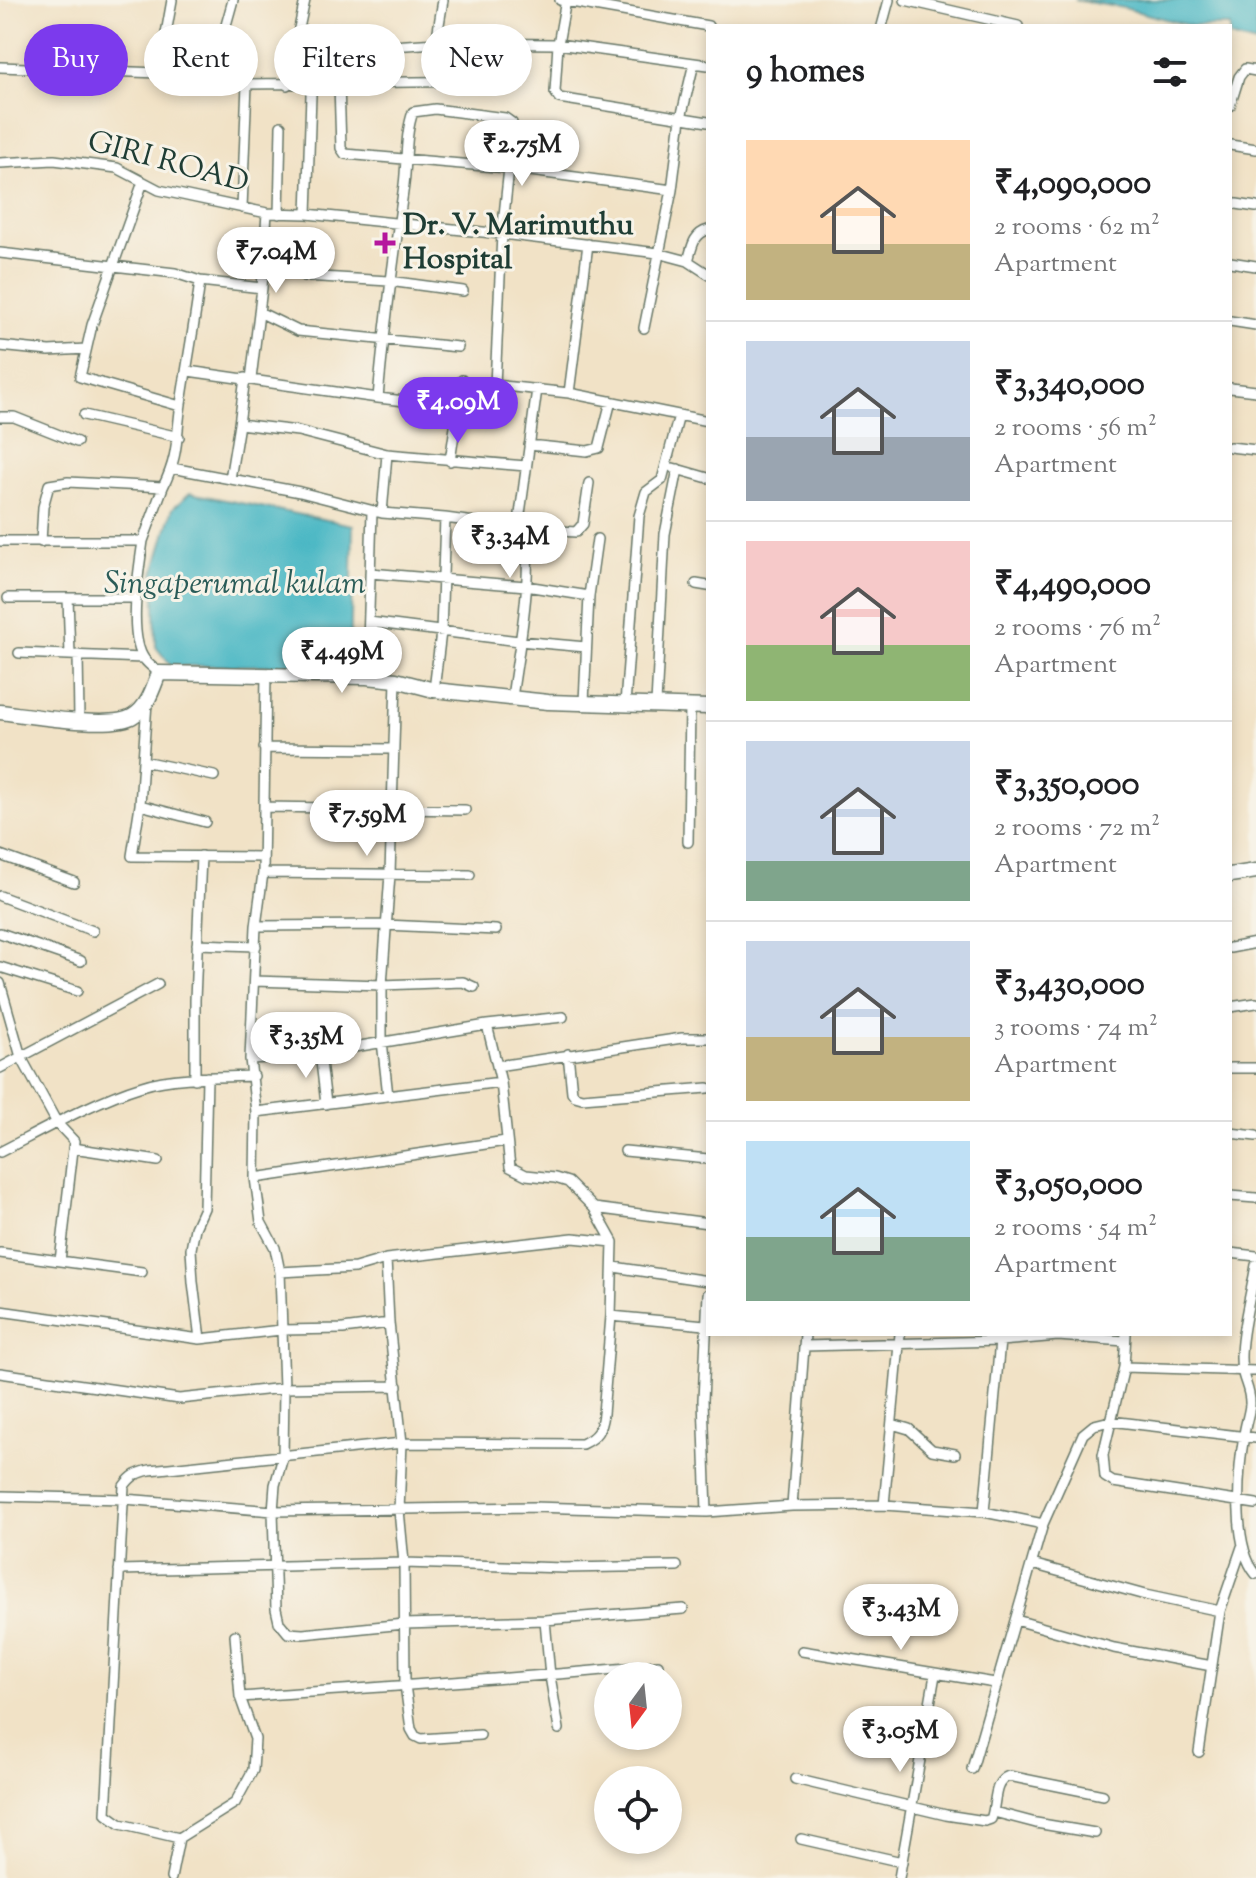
<!DOCTYPE html>
<meta charset="utf-8">
<style>
:root{--surface:#fff;--page:#f6f6f6;--text:#202124;--muted:#757577;--line:#e0e0e0;--accent:#7c3aed}
body{margin:0;font-family:"Sorts Mill Goudy",serif;background:var(--page);color:var(--text);height:100vh;display:flex;flex-direction:column;font-size:30px;white-space:nowrap}
*{box-sizing:border-box;margin:0}
p{font-size:26px;color:var(--muted)}
.icon{flex:none;width:44px;height:44px;fill:none;stroke:currentColor;stroke-width:2;stroke-linecap:round;stroke-linejoin:round}
.map{position:relative;flex:1;overflow:hidden}
.panel{position:absolute;left:706px;top:24px;width:526px;height:1312px;display:flex;flex-direction:column;background:var(--surface);border-radius:0px;box-shadow:0 4px 12px #0003}
.panel>*{flex:none}
.top-card{position:absolute;left:24px;top:24px;width:562px;height:72px;display:flex;gap:16px}
.needle{width:52px;rotate:195deg}
.tools{position:absolute;left:594px;top:1662px;display:grid;gap:16px}
.tools a{display:grid;place-items:center;width:88px;height:88px;border-radius:50%;background:var(--surface);box-shadow:0 4px 12px #0003;font-size:40px}
.price{position:absolute;translate:-50% -68px;padding:0 18px;border-radius:28px;background:#fff;color:#222;font-size:26px;line-height:52px;filter:drop-shadow(0 2px 4px #0008)}
.price::after{content:'';position:absolute;left:50%;top:48px;width:24px;height:18px;margin-left:-12px;background:inherit;clip-path:polygon(0 0,100% 0,50% 100%)}
.price.active{background:var(--accent);color:#fff}
ul{padding:0;list-style:none}
li{display:flex;align-items:center;gap:24px;height:200px;padding:0 40px}
li+li{border-top:2px solid var(--line)}
li span{display:grid;place-items:center;flex:none;width:224px;height:160px;border-radius:0px;color:#555}
li>.icon{margin-inline-start:auto}
span .icon{width:96px;height:96px;fill:#fffc;stroke-width:1}
li b{font-size:34px}
h2{display:flex;justify-content:space-between;align-items:center;height:96px;padding:0 40px;font-size:34px}
.tag{padding:0 28px;border-radius:36px;background:var(--surface);box-shadow:0 4px 12px #0003;font-size:28px;line-height:72px}
.tag.active{background:var(--accent);color:#fff}
.map>svg:first-child{display:block}
.water{fill:#4ab7c4;stroke:#347a7c;stroke-width:2}
.lines{fill:none;stroke-linecap:round;stroke-linejoin:round}
.street-casing{stroke:#687767;stroke-width:12}
.secondary-casing{stroke:#687767;stroke-width:17}
.street{stroke:#fff;stroke-width:9}
.secondary{stroke:#fff;stroke-width:14}
.poi-dot{fill:#b5179e;stroke:#f7f3e8;stroke-width:3}
.labels{text-anchor:middle;dominant-baseline:central;stroke-width:6;stroke-linejoin:round;paint-order:stroke}
.street-label{font-size:30px;fill:#1f3d34;stroke:#f7f3e8}
.poi-label{font-size:30px;font-weight:bold;fill:#1f3d34;stroke:#f7f3e8;text-anchor:start}
.water-label{font-size:32px;font-style:italic;fill:#2a5c58;stroke:#f7f3e8}
</style>
<div class="map">
<svg width="1256" height="1878" viewBox="0 0 1256 1878">
<rect width="100%" height="100%" fill="#f7f3e8"/>
<filter id="ink" filterUnits="userSpaceOnUse"><feTurbulence type="fractalNoise" baseFrequency=".0125" numOctaves="2"/><feDisplacementMap in="SourceGraphic" scale="16" xChannelSelector="R" yChannelSelector="G"/><feConvolveMatrix kernelMatrix="1 2 1 2 8 2 1 2 1" color-interpolation-filters="sRGB"/></filter>
<filter id="wash" filterUnits="userSpaceOnUse"><feTurbulence type="fractalNoise" baseFrequency=".006" numOctaves="4" result="noise"/><feDisplacementMap in="SourceGraphic" scale="32" xChannelSelector="R" yChannelSelector="G"/><feGaussianBlur stdDeviation="1.8" result="paint"/><feColorMatrix in="noise" values="0 0 0 0 0 0 0 0 0 0 0 0 0 0 0 0 0 1.4 0 .05"/><feComposite in="paint" operator="in"/></filter>
<g filter="url(#wash)">
<rect width="100%" height="100%" fill="#f1e2c6"/>
<path class="water" d="M1075,0H1256V44L1230,37V26H1191L1124,8Z
M190,493L353,525L350,665L171,666L156,647L154,572L173,508Z"/>
</g>
<g filter="url(#ink)">
<g class="lines">
<defs>
<path id="street" d="M560,0L708,26
M566,0L558,44L555,92L559,98L708,122
M905,0L1018,26
M882,26L889,0
M436,43L443,0
M0,67L159,73L247,84L497,81L514,85
M159,73L172,0
M211,79L233,0
M339,84L341,148L345,154L508,168L672,190
M287,85L305,0
M1230,106L1239,77L1245,69L1256,71
M1230,145L1256,149
M0,163L54,160L117,168L159,190L267,213L307,214L502,234L658,253L688,261C692,248 693,234 708,230
M143,182L92,325L80,377L180,406
M1230,203L1256,207
M242,208L247,84
M279,214L281,126
M307,214L312,65L320,51L436,43L558,44L708,65
M0,253L175,273L200,281C195,322 187,363 181,404C176,437 179,455 163,487L68,482L49,485L43,507L41,542
M688,261L708,274
M1230,262L1256,266
M304,276L389,281L463,291
M200,281L262,288L267,213
M259,312L298,331L458,347
M1230,321L1256,325
M644,328L672,190L681,118L694,63
M0,346L49,351L86,349
M188,371L378,398C384,326 394,256 404,185C407,161 405,134 413,112L435,109L505,118L512,123L513,131L502,234L495,385
M251,379L262,288
M1230,388L1256,391
M569,393L588,244
M459,397L495,385L569,393L708,421
M378,398L458,407
M84,415L179,437
M0,417H14L77,442
M239,424L245,378
M529,445L587,451L599,448L611,401
M1230,447L1256,450
M450,461L462,380
M172,468L300,492L382,513L445,518L441,632L434,690
M673,468L708,478
M230,479L239,424L298,431L387,454L526,466
M382,513L387,454
M445,518L526,529L576,532L583,524L589,483
M0,541H143C139,570 127,637 145,660C149,665 155,669 159,673
M143,541L163,487
M370,573L526,586L589,596
M696,584L708,586
M8,598H136
M68,598L70,655
M369,622L519,641L586,647
M19,653L143,658
M78,655L79,720
M266,674L263,873L256,926L250,1059L256,1112L255,1178L261,1222L275,1248L280,1272L284,1388L283,1457L275,1485L273,1511L276,1609L279,1622L288,1633L303,1634L404,1624L545,1620L683,1609
M367,677L372,511
M512,698C518,649 538,560 520,514L537,389
M147,702L140,805L132,856L263,857
M584,702L589,596L597,539
M625,704L639,516L646,492L662,480L679,415
M656,704L665,534L678,469
M264,748L393,749
M143,761L214,776
M140,805L205,822
M264,807L465,810
M688,842L690,706
M0,855L74,882
M263,873L470,875
M0,896L93,931
M256,926L385,925L496,930
M0,933L81,961
M197,944L256,946
M1230,948L1256,943
M0,967L77,991
M254,981L382,985L463,982L474,987
M0,983L21,1057L57,1123L74,1141L60,1261L0,1253
M1230,1007L1256,1003
M487,1025L563,1017
M320,1053L326,1104
M568,1054L572,1092L575,1096L582,1098L708,1088
M250,1059L300,1056L487,1025L501,1082
M497,1066L682,1038H708
M0,1068L158,984
M1230,1068H1256
M195,1079V1000L201,856
M388,1096L382,1041V985L390,874L396,680
M1230,1133L1256,1136
M73,1148L158,1161
M625,1151L708,1159
M0,1152C43,1130 96,1100 142,1086C173,1076 221,1077 254,1076
M255,1178L506,1141
M1230,1196L1256,1198
M594,1208L708,1223
M1230,1253L1256,1256
M386,1259L389,1323L402,1443L399,1510L404,1563L405,1685L411,1729L415,1736L421,1739L480,1735
M60,1261L142,1272
M1256,1265C1252,1291 1237,1345 1242,1369C1244,1382 1251,1391 1250,1405C1249,1415 1245,1425 1244,1435C1238,1471 1232,1546 1256,1574
M614,1267L708,1281
M280,1272L355,1268L386,1259L573,1238L613,1242
M0,1311L200,1339L281,1330L343,1329L389,1323
M611,1316L705,1325
M1126,1334L1124,1367L1103,1455L1105,1477L1113,1482L1256,1504
M200,1339L193,1282L191,1249L195,1228L204,1208L207,1077
M804,1346L1000,1341L1058,1336L1125,1341
M1124,1367L1256,1371
M0,1373L179,1399L284,1388L397,1386
M892,1424L909,1429L932,1450L955,1454
M0,1496L124,1499L273,1511L533,1507L707,1512L792,1506L884,1505L900,1334
M884,1505L984,1512L1043,1524
M792,1506L805,1334
M707,1512L703,1400L708,1294
M984,1512L1000,1341
M1032,1564L1145,1595L1220,1611
M119,1570L404,1563L564,1568L677,1566
M545,1620L550,1676L559,1729
M1016,1620L1114,1648L1212,1666
M802,1651L995,1683
M240,1697C379,1687 519,1679 658,1665
M1199,1752L1220,1611L1242,1547
M972,1769L1043,1524L1083,1434L1094,1425L1110,1421L1256,1438
M795,1779L946,1815L985,1821L991,1819C997,1804 992,1782 1009,1776L1103,1795
M994,1812L1036,1823L1095,1833
M179,1838L235,1803L253,1770L255,1739L240,1697L235,1635
M801,1839L902,1862
M171,1878L179,1838L120,1824L106,1814L124,1486C132,1475 137,1473 150,1470L402,1443L582,1444C597,1437 601,1430 603,1414L611,1316L613,1242L594,1208L568,1182L555,1178L526,1175L510,1167L501,1082L256,1112
M899,1878L935,1675"/>
<path id="secondary" d="M0,712C27,715 113,730 133,716C148,707 153,688 159,673L367,677L396,680L434,690L548,702L708,707
M1230,875L1256,871"/>
</defs>
<use href="#street" class="street-casing"/>
<use href="#secondary" class="secondary-casing"/>
<use href="#street" class="street"/>
<use href="#secondary" class="secondary"/>
</g>
</g>
<path class="poi-dot" d="M381 231h8v8h8v8h-8v8h-8v-8h-8v-8h8z"/>
<g class="labels">
<g class="street-label">
<text transform="translate(168 163) rotate(15)">GIRI ROAD</text>
</g>
<g class="poi-label">
<text x="403" y="226">Dr. V. Marimuthu<tspan x="403" dy="34">Hospital</tspan></text>
</g>
<g class="water-label">
<text x="235" y="585">Singaperumal kulam</text>
</g>
</g>
</svg>
<div class="tools">
<a><svg class="needle" viewBox="-14 -14 28 28"><path d="M0-13l5 13h-10z" fill="#e53935"/><path d="M0 13l5-13h-10z" fill="#757577"/></svg></a>
<a><svg class="icon" aria-label="locate" viewBox="0 0 24 24"><circle cx="12" cy="12" r="6"/><path d="M12 2v4M12 18v4M2 12h4M18 12h4"/></svg></a>
</div>
<b class="price" style="left:522px;top:188px">₹2.75M</b>
<b class="price" style="left:276px;top:295px">₹7.04M</b>
<b class="price active" style="left:458px;top:445px">₹4.09M</b>
<b class="price" style="left:510px;top:580px">₹3.34M</b>
<b class="price" style="left:342px;top:695px">₹4.49M</b>
<b class="price" style="left:367px;top:858px">₹7.59M</b>
<b class="price" style="left:306px;top:1080px">₹3.35M</b>
<b class="price" style="left:901px;top:1652px">₹3.43M</b>
<b class="price" style="left:900px;top:1774px">₹3.05M</b>
<div class="top-card">
<a class="tag active">Buy</a>
<a class="tag">Rent</a>
<a class="tag">Filters</a>
<a class="tag">New</a>
</div>
<section class="panel">
<h2>9 homes<svg class="icon" aria-label="filters" viewBox="0 0 24 24"><path d="M4 7h16M4 17h16"/><circle cx="9" cy="7" r="2"/><circle cx="15" cy="17" r="2"/></svg></h2>
<ul>
<li><span style="background:linear-gradient(#ffd9b3 65%,#c2b280 0)"><svg class="icon" aria-label="home" viewBox="0 0 24 24"><path d="M3 11l9-7 9 7M6 9v11h12V9"/></svg></span><div><b>₹4,090,000</b><p>2 rooms · 62 m²</p><p>Apartment</p></div></li>
<li><span style="background:linear-gradient(#c9d6e8 60%,#9aa5b1 0)"><svg class="icon" aria-label="home" viewBox="0 0 24 24"><path d="M3 11l9-7 9 7M6 9v11h12V9"/></svg></span><div><b>₹3,340,000</b><p>2 rooms · 56 m²</p><p>Apartment</p></div></li>
<li><span style="background:linear-gradient(#f6c9c9 65%,#8fb573 0)"><svg class="icon" aria-label="home" viewBox="0 0 24 24"><path d="M3 11l9-7 9 7M6 9v11h12V9"/></svg></span><div><b>₹4,490,000</b><p>2 rooms · 76 m²</p><p>Apartment</p></div></li>
<li><span style="background:linear-gradient(#c9d6e8 75%,#7fa58c 0)"><svg class="icon" aria-label="home" viewBox="0 0 24 24"><path d="M3 11l9-7 9 7M6 9v11h12V9"/></svg></span><div><b>₹3,350,000</b><p>2 rooms · 72 m²</p><p>Apartment</p></div></li>
<li><span style="background:linear-gradient(#c9d6e8 60%,#c2b280 0)"><svg class="icon" aria-label="home" viewBox="0 0 24 24"><path d="M3 11l9-7 9 7M6 9v11h12V9"/></svg></span><div><b>₹3,430,000</b><p>3 rooms · 74 m²</p><p>Apartment</p></div></li>
<li><span style="background:linear-gradient(#bfe0f5 60%,#7fa58c 0)"><svg class="icon" aria-label="home" viewBox="0 0 24 24"><path d="M3 11l9-7 9 7M6 9v11h12V9"/></svg></span><div><b>₹3,050,000</b><p>2 rooms · 54 m²</p><p>Apartment</p></div></li>
</ul>
</section>
</div>
